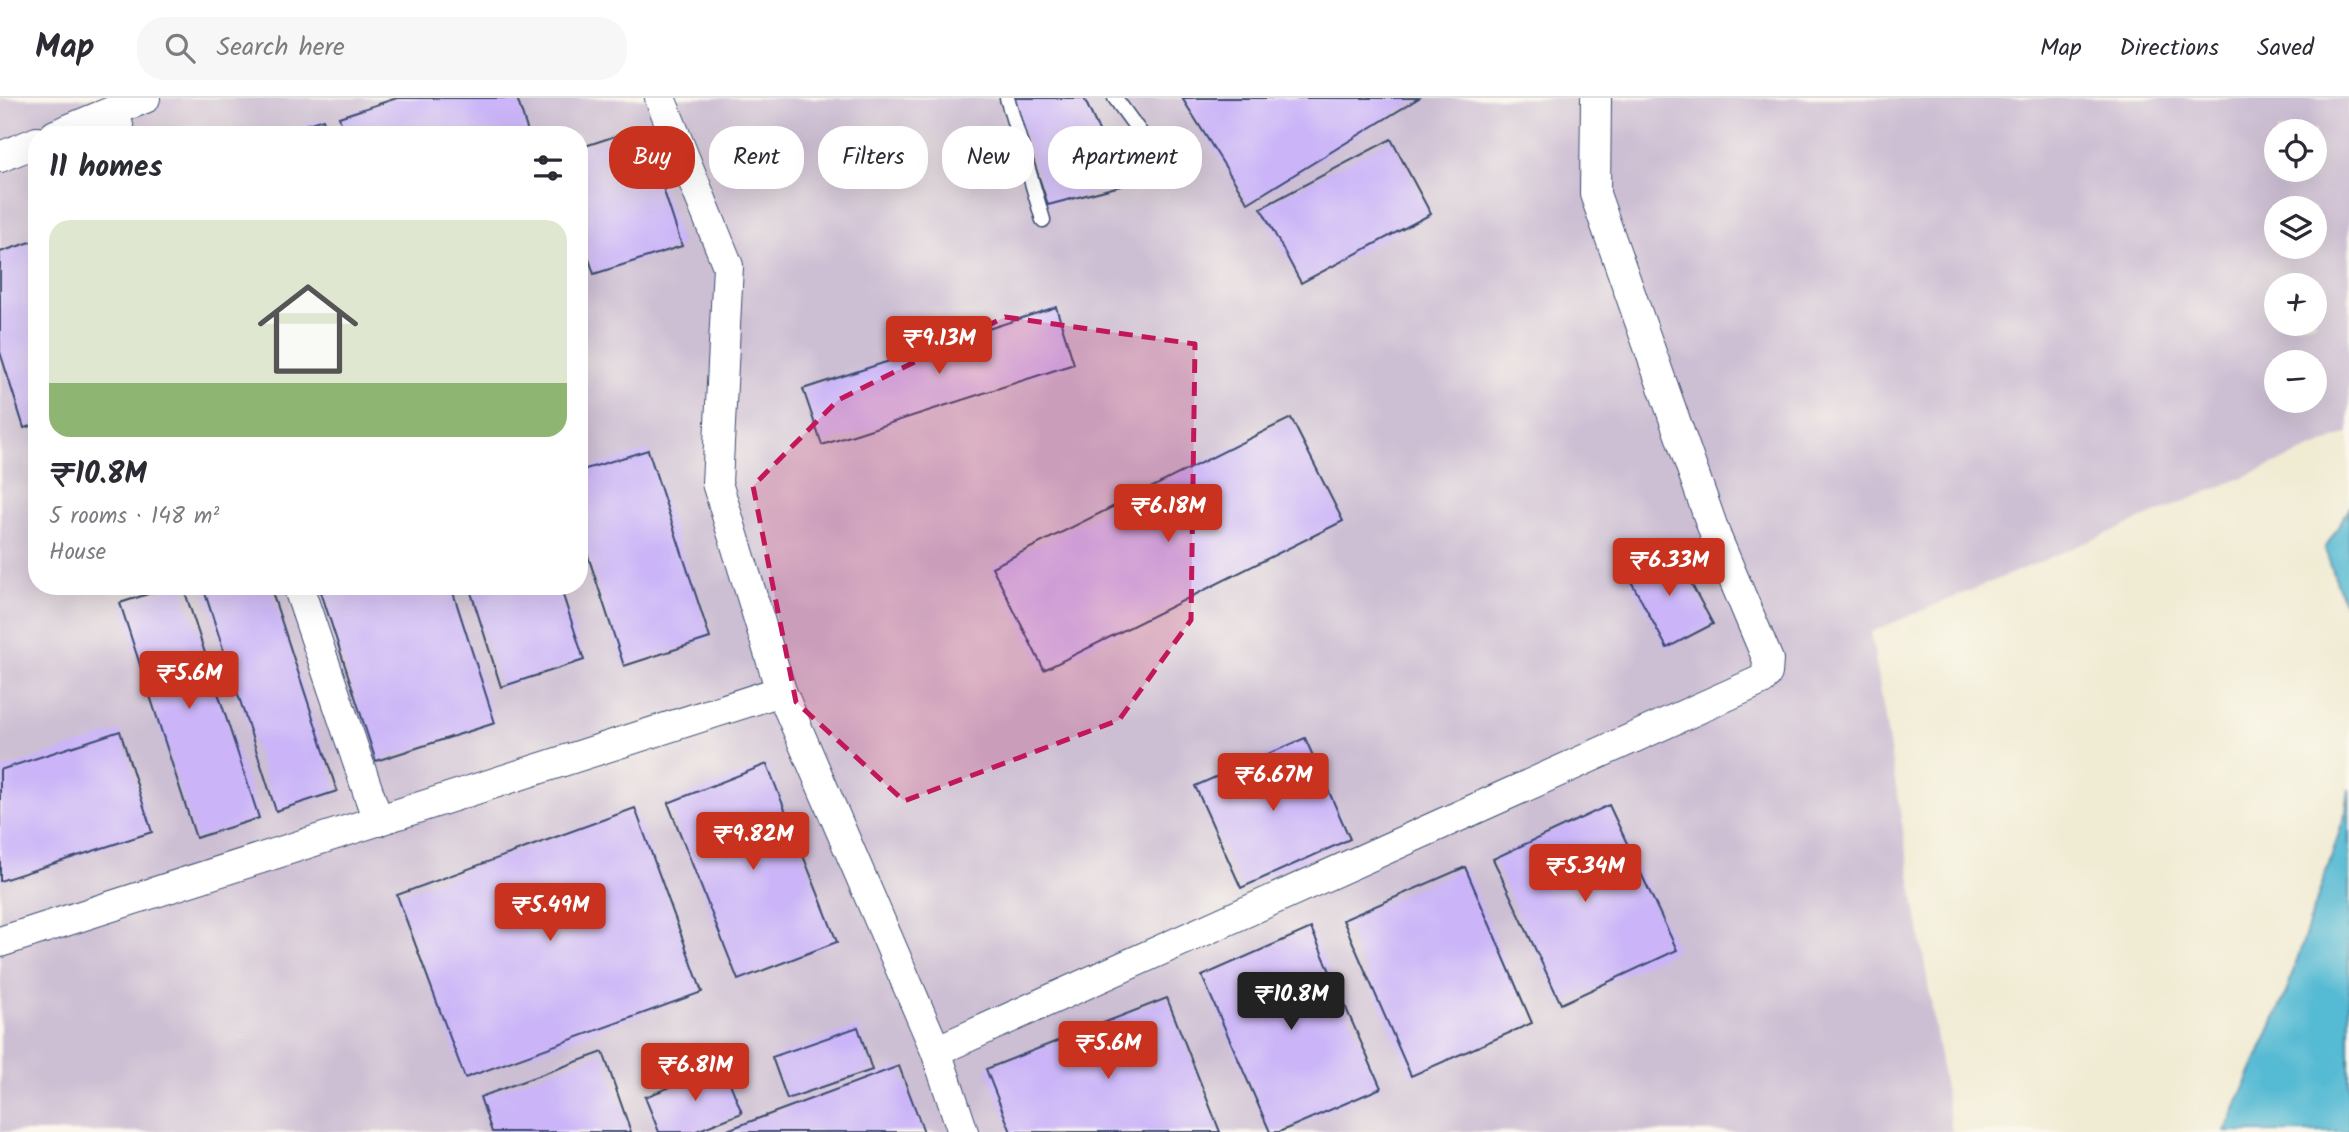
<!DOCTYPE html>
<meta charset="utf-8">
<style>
:root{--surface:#fff;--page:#f7f7f7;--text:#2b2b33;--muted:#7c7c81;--line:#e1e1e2;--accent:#c8321e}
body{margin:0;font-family:Kalam,sans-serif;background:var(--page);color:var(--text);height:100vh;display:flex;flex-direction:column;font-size:26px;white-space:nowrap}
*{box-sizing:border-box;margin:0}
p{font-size:23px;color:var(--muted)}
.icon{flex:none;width:38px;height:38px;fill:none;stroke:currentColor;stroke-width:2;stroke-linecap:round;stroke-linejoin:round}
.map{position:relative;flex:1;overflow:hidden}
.panel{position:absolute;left:28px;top:28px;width:560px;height:469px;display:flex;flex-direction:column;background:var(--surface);border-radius:28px;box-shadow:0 7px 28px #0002}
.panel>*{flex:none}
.banner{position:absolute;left:609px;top:28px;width:665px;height:63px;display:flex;gap:14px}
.tools{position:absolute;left:2264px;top:21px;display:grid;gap:14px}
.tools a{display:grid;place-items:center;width:63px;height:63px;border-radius:50%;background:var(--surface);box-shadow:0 7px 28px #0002;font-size:35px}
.price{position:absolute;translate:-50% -60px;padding:0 16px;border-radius:7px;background:var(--accent);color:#fff;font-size:23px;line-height:46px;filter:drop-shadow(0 2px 4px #0008)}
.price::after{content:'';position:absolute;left:50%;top:42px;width:21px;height:16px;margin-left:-10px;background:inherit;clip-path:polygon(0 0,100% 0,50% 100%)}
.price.current{background:#222;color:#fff}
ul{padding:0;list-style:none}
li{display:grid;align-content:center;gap:14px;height:371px;padding:0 21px}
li+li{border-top:2px solid var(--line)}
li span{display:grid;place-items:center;height:217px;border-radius:21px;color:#555}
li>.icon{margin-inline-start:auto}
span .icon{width:126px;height:126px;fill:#fffc;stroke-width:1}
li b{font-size:30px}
h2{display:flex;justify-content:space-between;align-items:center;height:84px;padding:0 21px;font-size:30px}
.pill{padding:0 24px;border-radius:28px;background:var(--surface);box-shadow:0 7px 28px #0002;font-size:24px;line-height:63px}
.pill.current{background:var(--accent);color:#fff}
header{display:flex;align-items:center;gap:42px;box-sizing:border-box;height:98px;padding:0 35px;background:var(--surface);border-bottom:2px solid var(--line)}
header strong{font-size:33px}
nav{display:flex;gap:38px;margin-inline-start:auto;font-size:24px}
.search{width:490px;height:63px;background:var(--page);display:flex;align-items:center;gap:18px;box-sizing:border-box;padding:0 24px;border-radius:28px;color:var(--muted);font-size:26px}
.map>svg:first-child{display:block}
.industrial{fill:#ccbed3;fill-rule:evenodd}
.water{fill:#55bad3;stroke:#387498;stroke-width:2}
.building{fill:#cbb5f8}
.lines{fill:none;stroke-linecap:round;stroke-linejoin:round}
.lane-casing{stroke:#3b4b70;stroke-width:17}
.street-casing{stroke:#3b4b70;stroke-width:32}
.lane{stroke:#fff;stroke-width:14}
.street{stroke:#fff;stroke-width:30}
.marked{fill:#c2185b;fill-opacity:0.2;stroke:#c2185b;stroke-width:5;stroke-dasharray:14 9;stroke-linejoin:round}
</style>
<header>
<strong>Map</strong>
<div class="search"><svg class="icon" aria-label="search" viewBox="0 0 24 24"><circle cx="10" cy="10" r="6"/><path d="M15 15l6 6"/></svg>Search here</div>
<nav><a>Map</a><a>Directions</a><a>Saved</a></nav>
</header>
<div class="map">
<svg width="2349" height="1034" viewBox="0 0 2349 1034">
<rect width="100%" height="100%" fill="#fbf7ec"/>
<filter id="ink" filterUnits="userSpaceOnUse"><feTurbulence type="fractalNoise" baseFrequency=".0143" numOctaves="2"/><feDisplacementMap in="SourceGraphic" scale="14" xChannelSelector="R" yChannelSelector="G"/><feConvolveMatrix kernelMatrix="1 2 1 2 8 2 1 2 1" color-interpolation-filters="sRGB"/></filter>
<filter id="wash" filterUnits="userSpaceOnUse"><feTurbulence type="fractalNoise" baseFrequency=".00686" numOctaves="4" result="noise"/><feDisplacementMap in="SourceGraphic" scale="28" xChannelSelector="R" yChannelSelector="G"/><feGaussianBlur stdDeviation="1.57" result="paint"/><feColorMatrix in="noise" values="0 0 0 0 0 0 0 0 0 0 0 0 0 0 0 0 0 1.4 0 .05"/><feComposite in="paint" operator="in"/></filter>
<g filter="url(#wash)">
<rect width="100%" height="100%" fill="#f0ebd3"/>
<path class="industrial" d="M0,0H2349V335L1871,534L1952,1034H0ZM2277,33H2315V72H2277ZM37,37H579V488H37ZM2277,110H2315V149H2277ZM2277,187H2315V226H2277ZM2277,264H2315V303H2277Z"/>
<path class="water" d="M2349,410V519L2325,451Z
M2349,691V1034H2225L2286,895L2346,714Z"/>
<g id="blocks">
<path class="building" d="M397,0H517L529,37H345L339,19Z
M1013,0H1084L1124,87L1048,107Z
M1182,0H1419L1248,105Z
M323,21L328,37H277V36Z
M643,29L682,148L594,176L579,131V50Z
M1391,41L1431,116L1301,185L1261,110Z
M37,142V326L24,330L0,254V154Z
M1056,209L1074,266L822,347L803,291Z
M1291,320L1343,423L1044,572L992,469Z
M648,352L710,540L624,568L579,430V373Z
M1672,450L1713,526L1667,550L1626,474Z
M173,488H183L259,720L196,740L120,505Z
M225,488H270L337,693L276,713L205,495Z
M319,488H451L495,625L376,663Z
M469,488H560L584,562L501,589Z
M120,633L152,734L0,783V672Z
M1305,640L1350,741L1241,790L1195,688Z
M767,666L837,844L738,882L668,705Z
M1609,707L1677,852L1561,906L1493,761Z
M635,710L702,894L465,980L397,797Z
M1465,769L1532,925L1411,978L1343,822Z
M1311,830L1381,990L1279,1034H1270L1202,878Z
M1167,900L1220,1034H1011L986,971Z
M858,929L872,972L787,1001L772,959Z
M603,954L631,1034H492L480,999Z
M723,968L742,1015L694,1034H659L645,999Z
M899,968L924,1034H722Z"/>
</g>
</g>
<g filter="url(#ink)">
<use href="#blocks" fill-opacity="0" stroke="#3b4b70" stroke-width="2"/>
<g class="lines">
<defs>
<path id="lane" d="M1007,0L1043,122
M1115,0L1155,55"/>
<path id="street" d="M660,0L728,168L717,385L781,593L936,953L963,1034
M113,13L121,37
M55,37L145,0
M0,59L37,44
M298,488L378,723
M0,844L781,593
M936,953L1762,582L1767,575L1768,562L1716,439L1595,96L1596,0"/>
</defs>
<use href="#lane" class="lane-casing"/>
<use href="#street" class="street-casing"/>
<use href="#lane" class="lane"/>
<use href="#street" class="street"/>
</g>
</g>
<path class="marked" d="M1005,219L1195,246L1191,522L1119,622L904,703L796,604L753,388L838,302Z"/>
</svg>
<div class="tools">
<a><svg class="icon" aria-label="locate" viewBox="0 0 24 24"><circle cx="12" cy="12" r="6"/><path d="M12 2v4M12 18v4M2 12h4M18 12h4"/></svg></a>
<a><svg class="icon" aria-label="layers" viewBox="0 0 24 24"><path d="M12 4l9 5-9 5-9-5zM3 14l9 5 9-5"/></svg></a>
<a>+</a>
<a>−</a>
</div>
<b class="price" style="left:939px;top:278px">₹9.13M</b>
<b class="price" style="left:1168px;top:446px">₹6.18M</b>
<b class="price" style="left:1669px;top:500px">₹6.33M</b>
<b class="price" style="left:189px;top:613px">₹5.6M</b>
<b class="price" style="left:1273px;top:715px">₹6.67M</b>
<b class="price" style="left:753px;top:774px">₹9.82M</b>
<b class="price" style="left:1585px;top:806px">₹5.34M</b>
<b class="price" style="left:550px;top:845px">₹5.49M</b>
<b class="price current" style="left:1291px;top:934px">₹10.8M</b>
<b class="price" style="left:1108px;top:983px">₹5.6M</b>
<b class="price" style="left:695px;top:1005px">₹6.81M</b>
<div class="banner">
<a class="pill current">Buy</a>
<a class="pill">Rent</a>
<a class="pill">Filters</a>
<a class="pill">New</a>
<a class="pill">Apartment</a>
</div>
<section class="panel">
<h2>11 homes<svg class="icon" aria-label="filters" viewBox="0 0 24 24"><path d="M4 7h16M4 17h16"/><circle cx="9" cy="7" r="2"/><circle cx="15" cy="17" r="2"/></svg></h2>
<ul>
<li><span style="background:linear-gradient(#dfe7d0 75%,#8fb573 0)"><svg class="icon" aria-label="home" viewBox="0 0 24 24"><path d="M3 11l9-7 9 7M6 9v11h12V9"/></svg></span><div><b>₹10.8M</b><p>5 rooms · 148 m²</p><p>House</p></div></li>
</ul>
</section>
</div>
